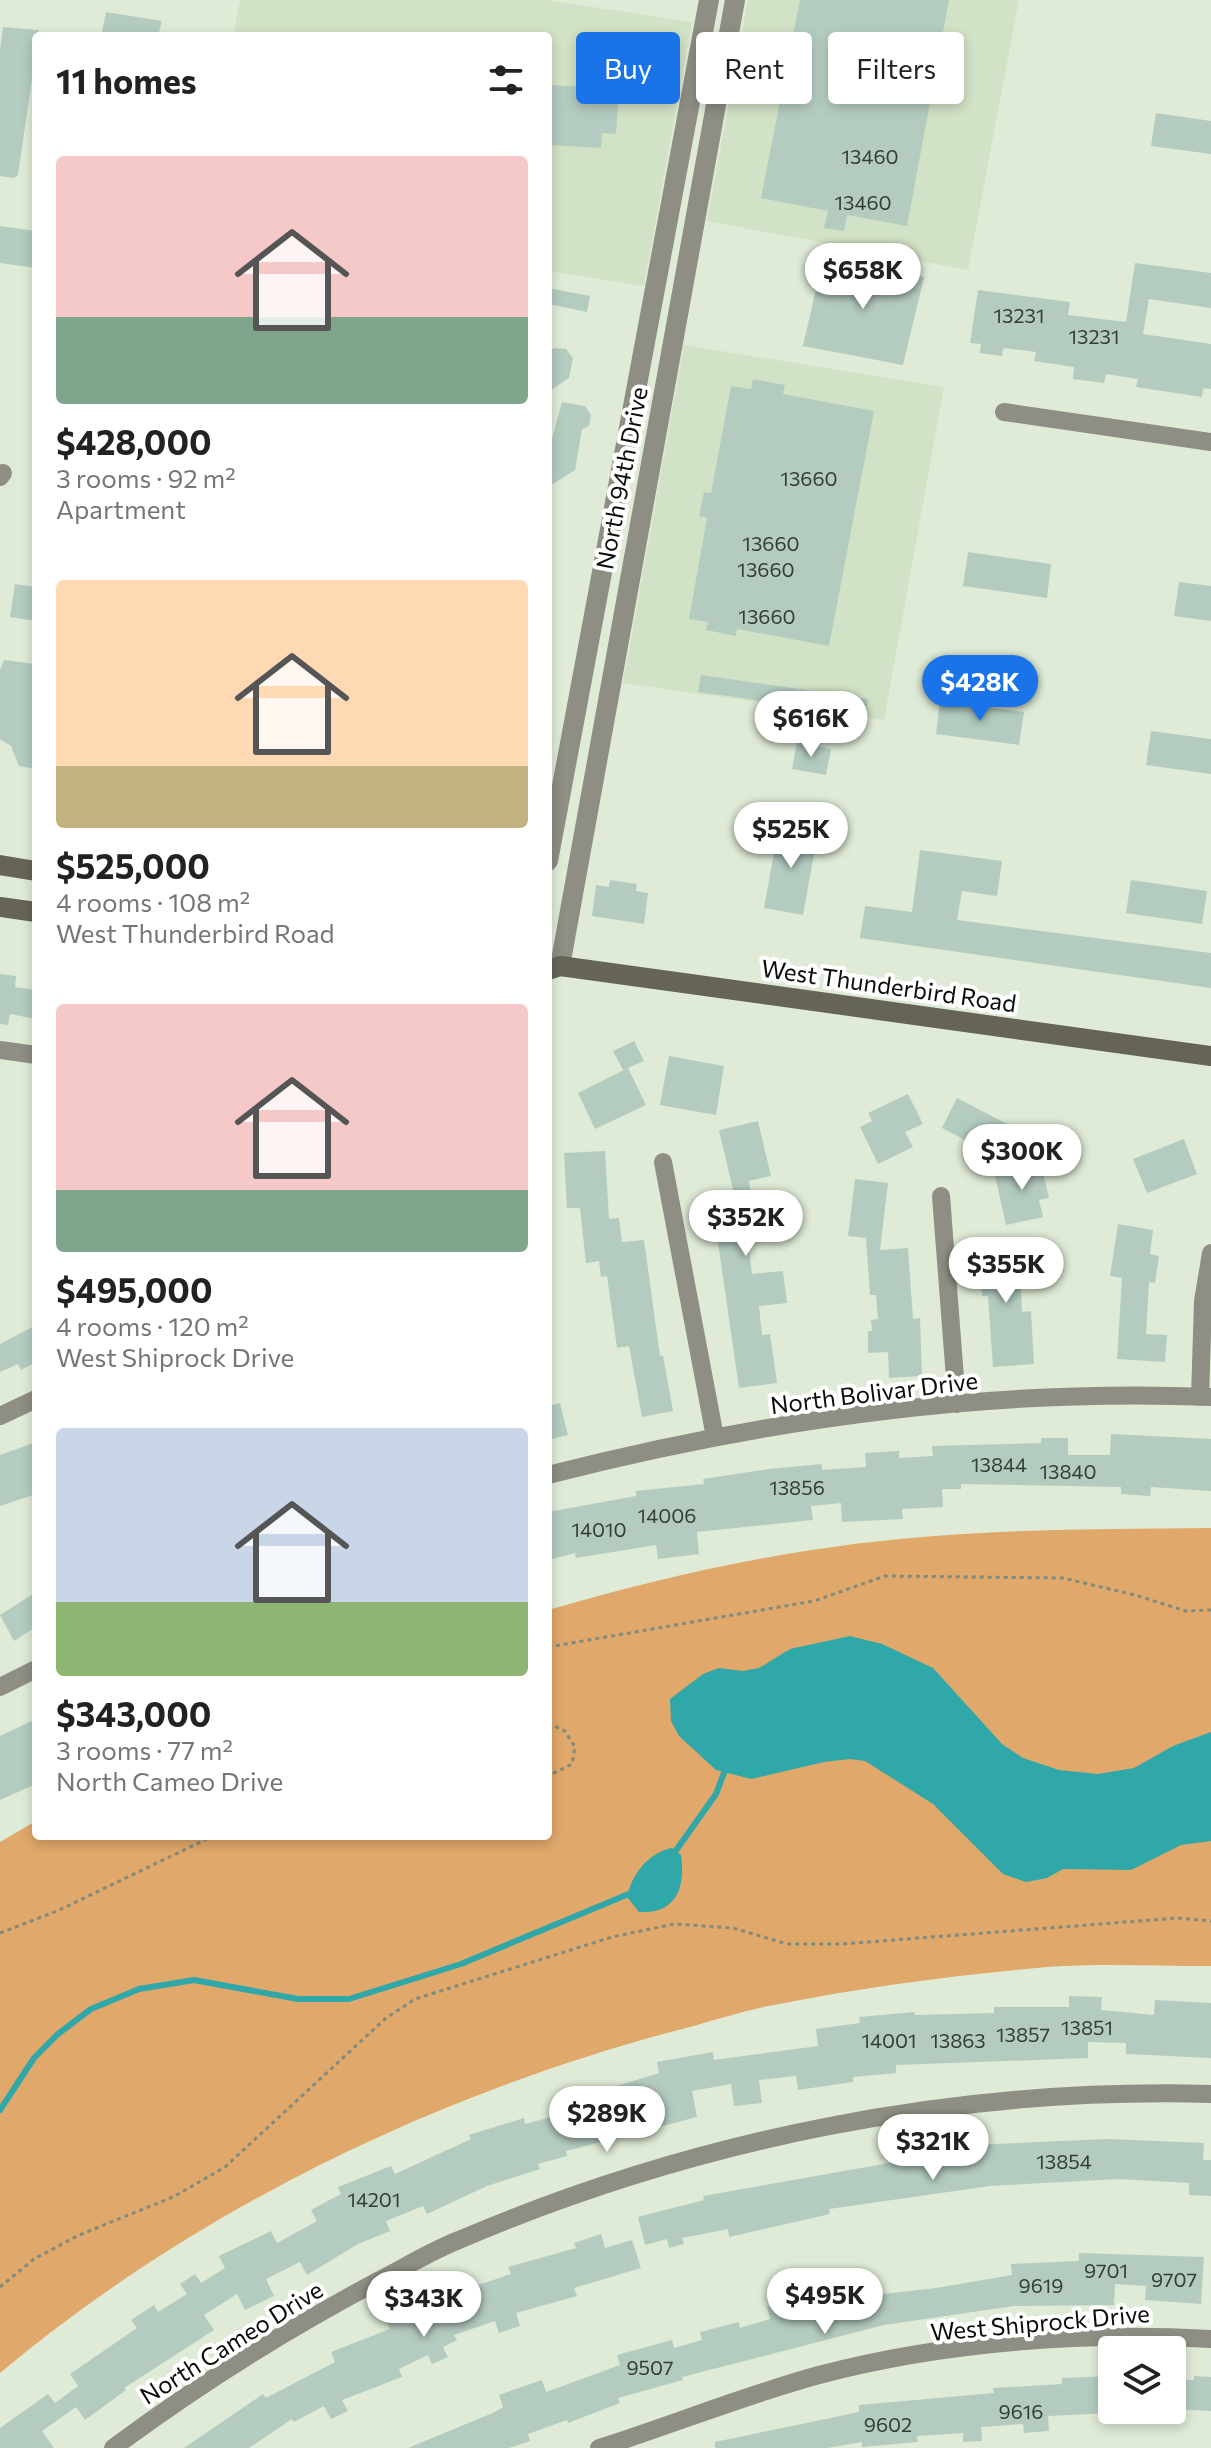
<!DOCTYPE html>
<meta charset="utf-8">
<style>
:root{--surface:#fff;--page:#f6f6f6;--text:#222;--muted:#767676;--accent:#1a73e8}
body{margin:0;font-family:Commissioner,sans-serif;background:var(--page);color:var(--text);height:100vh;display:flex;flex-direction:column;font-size:30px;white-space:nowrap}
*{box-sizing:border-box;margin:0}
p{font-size:26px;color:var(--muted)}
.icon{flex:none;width:44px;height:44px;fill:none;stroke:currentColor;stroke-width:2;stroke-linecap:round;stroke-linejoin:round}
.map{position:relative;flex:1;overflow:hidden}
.details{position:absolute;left:32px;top:32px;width:520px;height:1808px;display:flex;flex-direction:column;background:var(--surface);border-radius:8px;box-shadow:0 4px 12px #0003}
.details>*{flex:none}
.top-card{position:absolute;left:576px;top:32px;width:514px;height:72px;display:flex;gap:16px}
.tools{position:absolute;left:1098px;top:2336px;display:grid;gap:16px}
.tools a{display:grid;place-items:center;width:88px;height:88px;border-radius:8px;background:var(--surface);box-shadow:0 4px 12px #0003;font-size:40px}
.price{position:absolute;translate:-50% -68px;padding:0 18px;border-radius:28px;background:#fff;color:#222;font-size:26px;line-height:52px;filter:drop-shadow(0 2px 4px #0008)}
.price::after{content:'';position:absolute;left:50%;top:48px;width:24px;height:18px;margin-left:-12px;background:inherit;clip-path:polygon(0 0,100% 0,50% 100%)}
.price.on{background:var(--accent);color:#fff}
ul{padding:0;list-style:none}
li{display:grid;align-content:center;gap:16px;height:424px;padding:0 24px}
li span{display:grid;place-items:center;height:248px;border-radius:8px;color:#555}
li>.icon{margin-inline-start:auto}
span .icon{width:144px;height:144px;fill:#fffc;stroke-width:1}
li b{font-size:34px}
h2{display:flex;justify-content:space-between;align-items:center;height:96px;padding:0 24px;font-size:34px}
.tag{padding:0 28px;border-radius:8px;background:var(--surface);box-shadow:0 4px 12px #0003;font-size:28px;line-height:72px}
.tag.on{background:var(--accent);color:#fff}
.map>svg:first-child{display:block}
.built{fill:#d2e2c6}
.green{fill:#e0a86a}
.water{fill:#30a7a8}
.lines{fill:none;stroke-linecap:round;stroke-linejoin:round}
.stream{stroke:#30a7a8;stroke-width:6}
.building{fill:#b4ccc0}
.path{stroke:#828a7c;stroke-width:3;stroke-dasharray:4 4;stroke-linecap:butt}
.minor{stroke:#8f8e84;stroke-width:18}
.tertiary{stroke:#8f8e84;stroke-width:20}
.secondary{stroke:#666456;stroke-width:20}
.labels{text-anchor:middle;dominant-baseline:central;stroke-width:8;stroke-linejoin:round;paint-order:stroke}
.number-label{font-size:20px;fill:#343d35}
.street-label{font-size:24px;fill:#090d07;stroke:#fff}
</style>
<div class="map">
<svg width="1211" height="2448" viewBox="0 0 1211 2448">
<rect width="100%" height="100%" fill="#dfebd6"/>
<path class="built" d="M240,0H546L692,22L644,286L548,271V36H233Z
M748,0H1019L968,270L707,221Z
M684,345L944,387L884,720L623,683Z"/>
<path class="green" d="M1211,1528V1966C1157,1966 1101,1963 1047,1967C956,1975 864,1987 774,2005C745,2010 715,2020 686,2028C439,2092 196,2209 0,2373V1842L36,1821V1836H548V1610C642,1583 737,1560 833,1547C958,1529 1086,1529 1211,1528Z"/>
<path class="water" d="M850,1636L882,1644L933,1668L1002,1744L1023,1758L1059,1770L1098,1774L1134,1768L1173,1746L1211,1732V1841L1181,1845L1131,1870L1063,1869L1047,1878L1026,1882L1003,1874L933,1804L865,1761L850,1759L824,1762L751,1779L716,1770L679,1736L671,1721L670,1699L703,1674L719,1668L743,1671L759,1668L790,1649Z
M672,1848L681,1855C686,1889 675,1914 639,1912L627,1897C632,1874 648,1853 672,1848Z"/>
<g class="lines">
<path class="stream" d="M672,1856L716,1794L724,1773
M0,2110L34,2058L58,2034L91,2009L139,1989L194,1980L298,1999H349L461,1964L631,1893"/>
</g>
<path class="building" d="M800,0H949L907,226L847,215L844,231L824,228L828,211L761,198Z
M106,12L162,21L158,36H101Z
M3,27L39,30L18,175L14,178L0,176V51Z
M548,85L619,89L616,134L602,133L601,148L548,145Z
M1156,113L1211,121V154L1151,146Z
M0,226L36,231V268L0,263Z
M823,258L924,277L903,365L803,346Z
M1135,263L1211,273V308L1149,299L1143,334L1211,344V389L1203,388L1202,397L1136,387L1138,379L1106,374L1104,383L1073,379L1074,367L1034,361L1036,352L1003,348L1002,356L980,353L981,344L970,343L978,290L1070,302L1068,315L1126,322Z
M548,288L590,296L587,312L548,304Z
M554,348L566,349L573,358L569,378L548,392V353Z
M753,379L785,385L783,394L874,411L829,646L737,629L736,636L706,630L708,622L689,619L707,518L699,516L704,492L711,493L731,386L751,389Z
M562,402L585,406L591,415L589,426L582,429L575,470L548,487V454Z
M968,552L1051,564L1047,598L963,586Z
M1179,582L1211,586V621L1174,616Z
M15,584L36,587V621L10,617Z
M4,660L36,664V769L19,766L11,746L0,739V670Z
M701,675L868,699L866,715L698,692Z
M940,701L1024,712L1019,745L936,734Z
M1151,731L1211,739V774L1146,765Z
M797,742L831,749L826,775L792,769Z
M779,825L818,832L803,915L764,908Z
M920,850L1002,861L997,896L962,891L957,920L1211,953V988L860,938L865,906L912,912Z
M610,880L637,884L636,891L648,893L644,924L592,916L596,885L609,887Z
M1131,880L1207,891L1202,924L1126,913Z
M0,974L16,976L15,987L36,990V1019L10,1014L8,1025L0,1024Z
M634,1041L644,1061L623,1070L613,1051Z
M669,1056L724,1066L716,1115L660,1105Z
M628,1068L646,1105L595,1129L578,1093Z
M908,1094L923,1124L905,1132L913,1147L878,1164L860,1127L872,1121L868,1113Z
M957,1098L1007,1124L992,1154L942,1128Z
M758,1121L771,1176L749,1181L755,1233L747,1234L752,1274L783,1271L787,1303L759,1306L762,1335L770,1334L777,1383L739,1388L712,1201L735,1198L719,1130Z
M1184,1139L1197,1174L1147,1193L1133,1159Z
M605,1151L609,1219L619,1218L622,1242L644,1240L660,1356H663L673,1411L642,1417L629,1346L617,1348L607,1276L601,1277L599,1261L586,1263L580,1208H567L564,1153Z
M1040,1161L1049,1198L1039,1200L1043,1217L1006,1225L994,1171Z
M855,1179L888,1183L880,1250L908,1248L913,1319L920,1318L922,1376L889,1378L888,1352L868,1353V1331H872L871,1320L878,1319L876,1295H870L866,1238L848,1236Z
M1118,1224L1153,1230L1150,1254L1159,1256L1155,1283L1149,1282L1146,1334L1167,1335L1165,1362L1117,1359L1122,1278L1110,1276Z
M1019,1243L1022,1312L1031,1311L1034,1364L993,1367L988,1296H982L979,1245Z
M36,1325V1362L21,1370L18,1364L0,1372V1344Z
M560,1403L568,1435L548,1440V1406Z
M1111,1434L1211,1439V1491L1151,1487L1150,1496L1121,1494V1487L961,1484V1489H942L943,1507L902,1509L903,1519L842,1522L841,1503L811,1506L813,1520L697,1532L699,1554L658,1559L656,1545L576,1558L575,1553L548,1560V1512L636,1496V1491L704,1484L703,1479L769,1469L822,1464V1470L866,1467L865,1453L899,1451V1458L933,1456L932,1446L1041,1443V1438H1068V1455H1110Z
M36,1442V1494L0,1506V1455Z
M36,1592V1627L14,1641L0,1615Z
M36,1719V1784L0,1800V1736Z
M1069,1996L1102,1997L1101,2010L1154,2015L1155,2000L1211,2003V2058L1126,2054V2043L1088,2042V2058L896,2065V2073L853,2077V2082L798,2090L796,2076L759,2080L762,2103L734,2106L731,2084L692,2091L697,2117L566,2151L567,2156L538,2164L540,2169L487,2186L427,2214L423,2206L386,2221L390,2231L358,2244L307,2275L300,2262L266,2279L274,2296L245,2310L237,2294L204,2315L214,2330L124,2388L126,2390L85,2420L76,2407L42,2431L54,2448H0V2428L48,2394L55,2403L78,2386L70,2374L137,2328L131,2320L154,2305L158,2312L187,2294L180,2284L195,2274L201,2283L225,2268L219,2256L271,2231L277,2243L317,2221L311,2210L341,2194L338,2187L391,2166L395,2174L471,2139L469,2135L524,2118L525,2124L595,2105L594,2102L610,2097L607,2089L659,2073L657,2062L713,2052L714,2060L818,2046L816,2029L860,2023L859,2017L914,2012L915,2015L994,2013V2007H1069Z
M1108,2139L1204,2143L1203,2160H1211V2196L1189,2195V2183L1119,2179L990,2186L829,2209L830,2214L729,2237L728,2229L682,2238L684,2244L669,2248L667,2239L645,2245L638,2217L704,2200L703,2196L906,2160L905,2156L971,2145Z
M601,2234L605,2248L632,2240L641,2268L574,2288L577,2296L516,2313L520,2326L499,2333L495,2321L454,2335L457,2340L443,2347L448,2357L432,2364L428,2355L399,2369L402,2377L342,2400L348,2411L331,2419L324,2406L294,2422L292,2419L249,2448H184L263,2394L266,2398L335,2362L331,2352L390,2329L387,2323L413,2312L419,2327L454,2311L449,2295L511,2274L508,2267L576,2248L574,2243Z
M1079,2253L1204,2257L1201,2304L1145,2300L1146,2286L1115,2284L1114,2305L1014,2306L884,2325L682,2377L683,2380L618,2398L620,2403L568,2423L567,2420L528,2434L530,2441L509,2448H408L495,2412L503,2407L499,2395L542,2380L546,2392L620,2365L617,2355L672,2340L674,2348L702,2340L700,2332L739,2322L740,2328L770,2319L767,2307L796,2299L800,2311L866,2296L936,2288L1012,2275L1011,2264L1079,2261Z
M1112,2376V2413L1048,2416L1049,2431L1024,2433L1023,2424L981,2427L982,2441L963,2442V2433L917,2436L918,2442L862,2447V2442L827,2448H715V2442L859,2412V2405L994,2393L993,2388L1062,2384V2378Z
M1194,2376L1211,2377V2411L1172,2409V2379L1194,2380Z"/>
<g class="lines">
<path class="path" d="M548,1647L814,1601L885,1576L1063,1578L1135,1595L1186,1611L1211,1610
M548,1723L565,1731L575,1747L572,1764L548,1776
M0,1933L57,1911L213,1836
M0,2287L34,2259L77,2236L175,2196L225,2167L386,2018L415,1999L612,1937L674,1924L733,1928L787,1944H842L1178,1918L1211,1921"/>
<path class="minor" d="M1004,412L1211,442
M0,477L3,473
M0,1050L36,1055
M663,1162L715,1437
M941,1196L957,1404
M1200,1397L1203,1301L1211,1253
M0,1416L36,1399
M548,1475C763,1420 989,1388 1211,1397
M0,1687L36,1669
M113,2448C198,2385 285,2330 378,2281C405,2267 431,2251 459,2240C695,2139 954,2087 1211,2094
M599,2448C672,2425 745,2395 819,2375C944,2342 1082,2332 1211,2339"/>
<path class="tertiary" d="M548,861L709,0
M560,966L735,0"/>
<path class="secondary" d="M0,865L36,871
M0,907L36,912
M548,970L560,966L1211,1056"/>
</g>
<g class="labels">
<g class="number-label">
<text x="870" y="156">13460</text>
<text x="863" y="202">13460</text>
<text x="1019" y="315">13231</text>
<text x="1094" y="336">13231</text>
<text x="809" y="478">13660</text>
<text x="771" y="543">13660</text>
<text x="766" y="569">13660</text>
<text x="767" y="616">13660</text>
<text x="999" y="1464">13844</text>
<text x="1068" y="1471">13840</text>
<text x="797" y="1487">13856</text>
<text x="667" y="1515">14006</text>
<text x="599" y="1529">14010</text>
<text x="1087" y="2027">13851</text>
<text x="1023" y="2034">13857</text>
<text x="889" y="2040">14001</text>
<text x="958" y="2040">13863</text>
<text x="1064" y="2161">13854</text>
<text x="374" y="2199">14201</text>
<text x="1106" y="2270">9701</text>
<text x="1174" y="2279">9707</text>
<text x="1041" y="2285">9619</text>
<text x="650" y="2367">9507</text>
<text x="1021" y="2411">9616</text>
<text x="888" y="2424">9602</text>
</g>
<g class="street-label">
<text transform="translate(621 478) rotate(-79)">North 94th Drive</text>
<text transform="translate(889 985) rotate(8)">West Thunderbird Road</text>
<text transform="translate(874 1392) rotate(-7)">North Bolivar Drive</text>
<text transform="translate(1040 2322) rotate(-5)">West Shiprock Drive</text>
<text transform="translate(231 2342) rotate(-32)">North Cameo Drive</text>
</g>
</g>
</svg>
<div class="tools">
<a><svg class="icon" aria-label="layers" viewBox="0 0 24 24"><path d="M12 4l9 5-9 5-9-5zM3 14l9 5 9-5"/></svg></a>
</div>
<b class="price" style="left:863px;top:311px">$658K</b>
<b class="price on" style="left:980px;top:723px">$428K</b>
<b class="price" style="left:811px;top:759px">$616K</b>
<b class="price" style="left:791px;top:870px">$525K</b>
<b class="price" style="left:1022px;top:1192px">$300K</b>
<b class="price" style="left:746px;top:1258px">$352K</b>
<b class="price" style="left:1006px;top:1305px">$355K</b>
<b class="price" style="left:607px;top:2154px">$289K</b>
<b class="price" style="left:933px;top:2182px">$321K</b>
<b class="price" style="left:825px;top:2336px">$495K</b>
<b class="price" style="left:424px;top:2339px">$343K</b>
<div class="top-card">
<a class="tag on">Buy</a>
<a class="tag">Rent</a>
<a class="tag">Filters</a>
</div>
<section class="details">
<h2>11 homes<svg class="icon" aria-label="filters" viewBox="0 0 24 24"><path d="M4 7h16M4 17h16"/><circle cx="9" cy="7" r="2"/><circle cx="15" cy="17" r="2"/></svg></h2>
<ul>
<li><span style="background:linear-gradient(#f6c9c9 65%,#7fa58c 0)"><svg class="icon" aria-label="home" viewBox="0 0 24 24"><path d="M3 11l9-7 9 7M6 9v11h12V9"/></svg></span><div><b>$428,000</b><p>3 rooms · 92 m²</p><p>Apartment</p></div></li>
<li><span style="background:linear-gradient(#ffd9b3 75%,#c2b280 0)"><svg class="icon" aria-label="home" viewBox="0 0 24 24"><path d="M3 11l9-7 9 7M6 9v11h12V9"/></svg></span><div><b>$525,000</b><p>4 rooms · 108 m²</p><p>West Thunderbird Road</p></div></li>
<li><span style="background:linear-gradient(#f6c9c9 75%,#7fa58c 0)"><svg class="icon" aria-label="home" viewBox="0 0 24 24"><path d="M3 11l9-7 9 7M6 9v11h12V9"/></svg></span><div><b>$495,000</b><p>4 rooms · 120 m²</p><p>West Shiprock Drive</p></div></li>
<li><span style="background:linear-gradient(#c9d6e8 70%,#8fb573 0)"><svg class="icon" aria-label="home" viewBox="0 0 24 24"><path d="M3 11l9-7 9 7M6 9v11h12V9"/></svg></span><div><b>$343,000</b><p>3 rooms · 77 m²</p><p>North Cameo Drive</p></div></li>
</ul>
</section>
</div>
